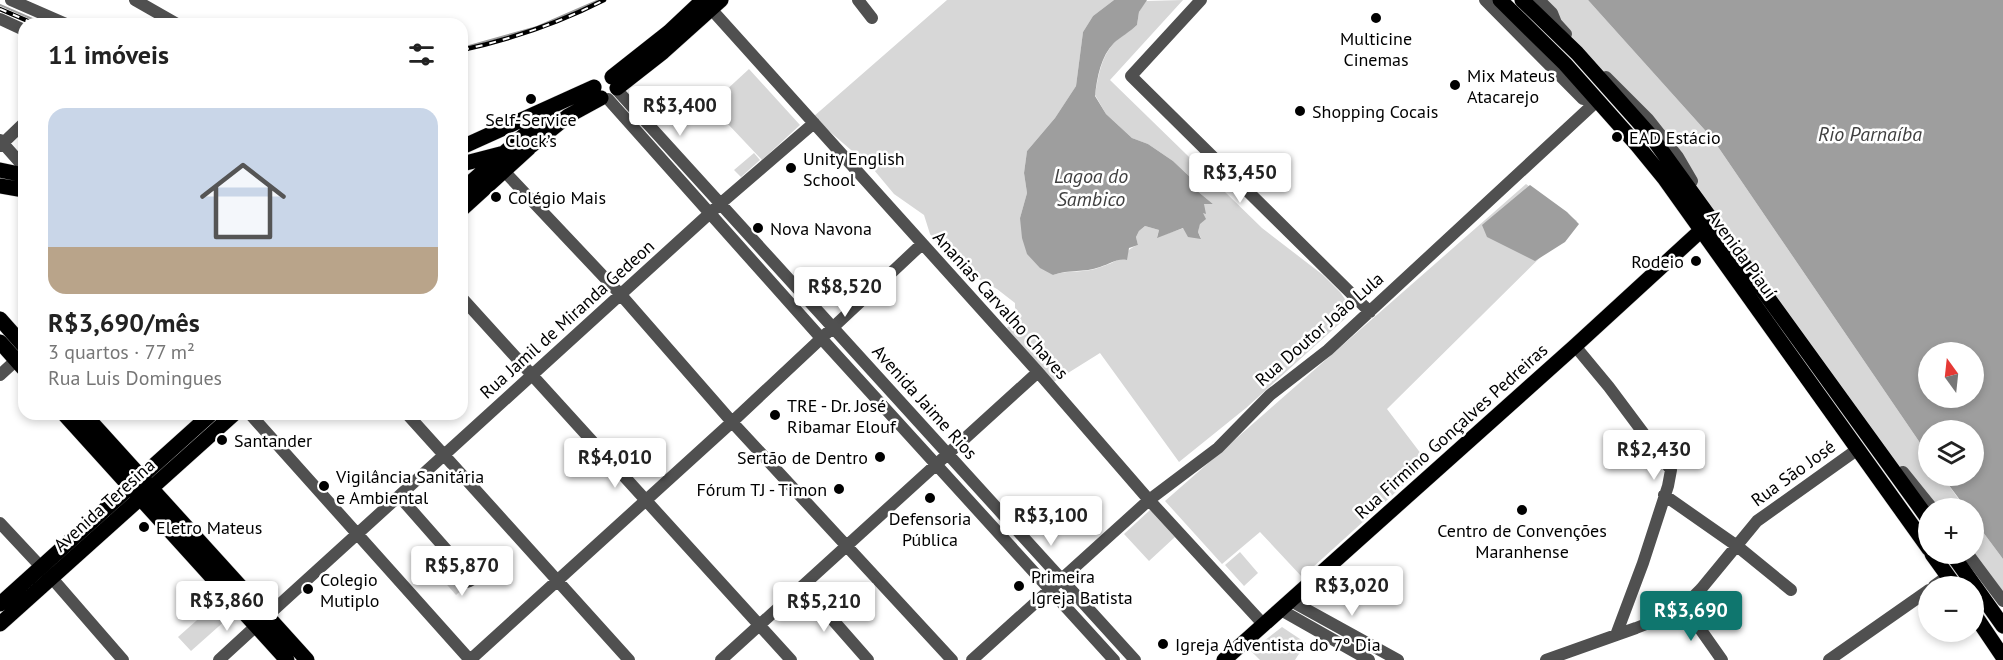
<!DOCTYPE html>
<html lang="pt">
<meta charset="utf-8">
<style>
:root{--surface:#fff;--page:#f6f6f6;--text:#222;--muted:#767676;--accent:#0f766e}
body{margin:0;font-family:"PT Sans",sans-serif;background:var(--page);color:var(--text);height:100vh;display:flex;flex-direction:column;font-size:22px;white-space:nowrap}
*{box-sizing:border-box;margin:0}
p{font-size:20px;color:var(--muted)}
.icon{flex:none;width:33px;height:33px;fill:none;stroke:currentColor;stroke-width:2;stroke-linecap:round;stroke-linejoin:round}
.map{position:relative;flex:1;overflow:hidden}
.sheet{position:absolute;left:18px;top:18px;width:450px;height:402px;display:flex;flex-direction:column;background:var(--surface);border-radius:18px;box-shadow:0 3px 9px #0003}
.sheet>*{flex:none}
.needle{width:39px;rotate:345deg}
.buttons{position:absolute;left:1918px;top:342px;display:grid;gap:12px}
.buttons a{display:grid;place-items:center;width:66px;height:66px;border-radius:50%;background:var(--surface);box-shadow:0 3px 9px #0003;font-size:30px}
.price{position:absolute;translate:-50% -51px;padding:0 14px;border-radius:6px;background:#fff;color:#222;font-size:20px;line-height:39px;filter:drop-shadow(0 2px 3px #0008)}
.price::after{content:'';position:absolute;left:50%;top:36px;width:18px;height:14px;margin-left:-9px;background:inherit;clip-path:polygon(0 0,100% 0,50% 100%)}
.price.on{background:var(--accent);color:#fff}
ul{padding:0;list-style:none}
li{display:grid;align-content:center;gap:12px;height:318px;padding:0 30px}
li span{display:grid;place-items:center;height:186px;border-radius:18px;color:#555}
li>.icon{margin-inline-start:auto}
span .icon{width:108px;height:108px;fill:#fffc;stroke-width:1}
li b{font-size:26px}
h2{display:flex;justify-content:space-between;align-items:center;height:72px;padding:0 30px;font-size:26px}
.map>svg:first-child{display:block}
.green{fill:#d7d7d7}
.water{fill:#9e9e9e;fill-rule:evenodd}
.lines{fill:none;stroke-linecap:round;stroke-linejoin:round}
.stream{stroke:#9e9e9e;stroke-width:2}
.major-casing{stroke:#dbdbdb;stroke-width:16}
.minor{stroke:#505050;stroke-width:12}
.major{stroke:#000;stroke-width:15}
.rail-casing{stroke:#000;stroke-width:4.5}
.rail{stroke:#fff;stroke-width:2;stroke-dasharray:7;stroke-linecap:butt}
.poi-dot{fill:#000;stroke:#fff;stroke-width:2}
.labels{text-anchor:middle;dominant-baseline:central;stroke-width:5;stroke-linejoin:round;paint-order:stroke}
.poi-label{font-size:18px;fill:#000;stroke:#fff;text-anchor:start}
.street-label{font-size:18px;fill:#000;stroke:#fff}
.water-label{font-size:20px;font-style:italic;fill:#3f3f3f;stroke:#fff}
</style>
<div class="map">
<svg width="2003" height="660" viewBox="0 0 2003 660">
<rect width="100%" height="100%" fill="#fff"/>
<path class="green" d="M947,0H1114L1093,16L1083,32L1076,86L1055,118L1027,151L1024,173L1027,193L1020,218L1053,275C1069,269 1085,274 1101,267C1107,265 1114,262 1119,259C1127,254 1128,248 1138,245L1136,237L1139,231L1145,226L1159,230L1157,237L1184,228L1201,238L1198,232L1204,204H1213L1196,190L1191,178L1173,161L1148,144L1132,138L1106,114L1095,95C1098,77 1101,57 1114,43C1119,37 1131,31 1137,25L1139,12L1145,1L1183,0L1110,80L1262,228L1323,275L1340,292L1349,305L1348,316L1246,408L1179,462L1100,353L1052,383L1007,328L1015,314V303L997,289L955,266L930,234L924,215L894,194L874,170L813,117Z
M1532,0H1588L1712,138L1929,456V476H1942L1965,508H1932L1920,495L1740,251Z
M749,69L800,125L762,160L710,105Z
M754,153L760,160L741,177L734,170Z
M1526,184L1577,221L1387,409L1428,463L1302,577L1260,532L1222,564L1165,501Z
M1150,510L1175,537L1149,561L1124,534Z
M1974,520L2003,559V601L1974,554Z
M475,548L491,565L456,595L441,578Z
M1240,552L1258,573L1244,586L1225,565Z
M214,605L227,619L191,651L178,637Z
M1282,627L1306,643L1295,660H1260L1251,651Z"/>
<path class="water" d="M1114,0H1147L1139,12L1137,25C1131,31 1119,38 1114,43C1101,56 1097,77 1095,96L1106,114L1132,138L1148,144L1173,161L1191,178L1196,190L1213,204H1204L1206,214L1203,213L1206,219L1200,224L1198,232L1201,239L1188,237L1183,228L1157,238L1159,230L1145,226L1139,231L1136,237L1138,245L1129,248L1127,260C1117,258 1110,264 1100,267C1084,273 1069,269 1053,275L1040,268L1027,254L1022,238L1020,218L1027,193L1024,173L1027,151L1055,118L1076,86L1083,32L1093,16Z
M1588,0H2003V559L1974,520V508H1966L1942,476H1974V430H1929V456L1712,138ZM1929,352H1974V398H1929Z
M1530,185L1567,212L1579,224L1565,242L1535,261L1487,237L1482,225Z"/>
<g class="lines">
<path class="stream" d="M0,5L44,24
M462,48L537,27L599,0"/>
<defs>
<path id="major" d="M1500,0L1565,64L1637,145L1664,178L1929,549
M1522,0L1577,53L1651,136L1929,520
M612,77L669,32L703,0
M617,88L663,52L721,0
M462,147L594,87
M462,164L531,146L568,116L601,98
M0,170L24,175
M0,186L24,190
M462,190L547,115
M462,209L529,148
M0,319L24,346
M0,342L24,369
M64,414L287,660
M84,414L307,660
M1932,554L1955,586
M1952,554L2003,626
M0,604L211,414
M1974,614L2003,657
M0,624L234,414
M1224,660L1575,346L1708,224"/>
</defs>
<use href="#major" class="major-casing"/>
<path class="minor" d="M11,0L66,24
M135,0L177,24
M858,0L872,18
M1201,0L1131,76L1370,312
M1485,0L1583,99
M1532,0L1542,3L1552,13L1556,23L1566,34
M712,10L1038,372L1149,500L1264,625
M0,19L24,30
M1606,77L1648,119L1678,157L1692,181
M617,90L1135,660
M608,99L821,338L1114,660
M0,140L24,167
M0,146L24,123
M504,171L621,295L732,422L952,660
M462,298L791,660
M1575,346L1609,387L1671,470L1668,486L1643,563L1616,635
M0,375L24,353
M250,414L470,660
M407,414L629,660
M1903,472L1932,508
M1664,495L1737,546L1791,590
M399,496L458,563
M0,523L57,584L123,660
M1968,554L2003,601
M454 571a11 11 0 1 1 22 0a11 11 0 1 1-22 0Z
M803,586L868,660
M1934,586L1948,576
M1291,601L1398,660
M1684,606L1722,660
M1281,610L1369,660
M267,616L720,204L814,123
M219,660L256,626
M470,660L732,422L922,244
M721,660L1038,372
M972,660L1149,500L1218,448L1270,395L1328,350L1598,100
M1546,660L1636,628L1667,616L1684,606L1701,589L1757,521L1858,449
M1829,660L1929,590"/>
<use href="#major" class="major"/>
<defs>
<path id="rail" d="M0,9L35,24
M462,50C512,39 559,23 604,0"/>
</defs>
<use href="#rail" class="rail-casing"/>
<use href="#rail" class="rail"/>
</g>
<g class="poi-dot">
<circle cx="1376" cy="18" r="6"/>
<circle cx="1455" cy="85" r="6"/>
<circle cx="531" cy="99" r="6"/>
<circle cx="1300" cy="111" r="6"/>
<circle cx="1617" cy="137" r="6"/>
<circle cx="791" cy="168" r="6"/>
<circle cx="496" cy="197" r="6"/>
<circle cx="758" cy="228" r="6"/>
<circle cx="1696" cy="261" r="6"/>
<circle cx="775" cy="415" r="6"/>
<circle cx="222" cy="440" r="6"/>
<circle cx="880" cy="457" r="6"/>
<circle cx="324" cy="486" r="6"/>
<circle cx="839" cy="489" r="6"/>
<circle cx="930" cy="498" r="6"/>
<circle cx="1522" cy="510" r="6"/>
<circle cx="144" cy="527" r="6"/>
<circle cx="1019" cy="586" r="6"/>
<circle cx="308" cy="589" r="6"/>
<circle cx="1163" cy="644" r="6"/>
</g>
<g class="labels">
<g class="poi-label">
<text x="1376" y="38" text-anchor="middle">Multicine<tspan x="1376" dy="21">Cinemas</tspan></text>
<text x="1467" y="75">Mix Mateus<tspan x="1467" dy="21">Atacarejo</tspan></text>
<text x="1312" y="111">Shopping Cocais</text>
<text x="531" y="119" text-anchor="middle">Self-Service<tspan x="531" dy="21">Clock’s</tspan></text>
<text x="1629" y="137">EAD Estácio</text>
<text x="803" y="158">Unity English<tspan x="803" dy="21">School</tspan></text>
<text x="508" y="197">Colégio Mais</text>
<text x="770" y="228">Nova Navona</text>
<text x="1684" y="261" text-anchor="end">Rodeio</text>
<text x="787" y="405">TRE - Dr. José<tspan x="787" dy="21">Ribamar Elouf</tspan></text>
<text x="234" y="440">Santander</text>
<text x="868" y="457" text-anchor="end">Sertão de Dentro</text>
<text x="336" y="476">Vigilância Sanitária<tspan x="336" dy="21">e Ambiental</tspan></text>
<text x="827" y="489" text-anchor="end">Fórum TJ - Timon</text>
<text x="930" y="518" text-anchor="middle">Defensoria<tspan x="930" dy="21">Pública</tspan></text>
<text x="156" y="527">Eletro Mateus</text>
<text x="1522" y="530" text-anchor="middle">Centro de Convenções<tspan x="1522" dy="21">Maranhense</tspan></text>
<text x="1031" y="576">Primeira<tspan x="1031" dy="21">Igreja Batista</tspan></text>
<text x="320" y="579">Colegio<tspan x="320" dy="21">Mutiplo</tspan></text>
<text x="1175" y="644">Igreja Adventista do 7º Dia</text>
</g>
<g class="street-label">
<text transform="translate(1742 254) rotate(54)">Avenida Piauí</text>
<text transform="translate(1001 305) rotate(48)">Ananias Carvalho Chaves</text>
<text transform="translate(567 319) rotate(-42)">Rua Jamil de Miranda Gedeon</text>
<text transform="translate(1319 329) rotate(-41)">Rua Doutor João Lula</text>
<text transform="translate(925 402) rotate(48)">Avenida Jaime Rios</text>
<text transform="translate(1451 431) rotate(-42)">Rua Firmino Gonçalves Pedreiras</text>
<text transform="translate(1793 473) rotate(-36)">Rua São José</text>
<text transform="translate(104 505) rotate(-42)">Avenida Teresina</text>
</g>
<g class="water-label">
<text x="1870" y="134">Rio Parnaíba</text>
<text x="1091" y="176">Lagoa do<tspan x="1091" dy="23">Sambico</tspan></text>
</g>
</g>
</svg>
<div class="buttons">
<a><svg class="needle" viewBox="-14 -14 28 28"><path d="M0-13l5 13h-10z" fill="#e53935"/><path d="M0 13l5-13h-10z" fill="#767676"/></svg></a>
<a><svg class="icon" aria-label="layers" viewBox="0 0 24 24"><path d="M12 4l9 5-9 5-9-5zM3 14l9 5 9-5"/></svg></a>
<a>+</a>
<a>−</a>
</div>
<b class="price" style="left:680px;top:137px">R$3,400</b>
<b class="price" style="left:1240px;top:204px">R$3,450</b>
<b class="price" style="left:845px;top:318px">R$8,520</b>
<b class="price" style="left:1654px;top:481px">R$2,430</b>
<b class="price" style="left:615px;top:489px">R$4,010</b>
<b class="price" style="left:1051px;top:547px">R$3,100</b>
<b class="price" style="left:462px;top:597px">R$5,870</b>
<b class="price" style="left:1352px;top:617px">R$3,020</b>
<b class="price" style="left:227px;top:632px">R$3,860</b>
<b class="price" style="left:824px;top:633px">R$5,210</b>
<b class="price on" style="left:1691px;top:642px">R$3,690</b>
<section class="sheet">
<h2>11 imóveis<svg class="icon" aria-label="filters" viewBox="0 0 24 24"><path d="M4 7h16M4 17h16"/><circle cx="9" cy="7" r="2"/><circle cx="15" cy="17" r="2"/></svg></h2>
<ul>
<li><span style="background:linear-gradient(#c9d6e8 75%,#b9a48a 0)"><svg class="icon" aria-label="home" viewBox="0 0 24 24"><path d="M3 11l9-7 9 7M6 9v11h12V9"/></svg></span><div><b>R$3,690/mês</b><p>3 quartos · 77 m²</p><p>Rua Luis Domingues</p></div></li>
</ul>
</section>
</div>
